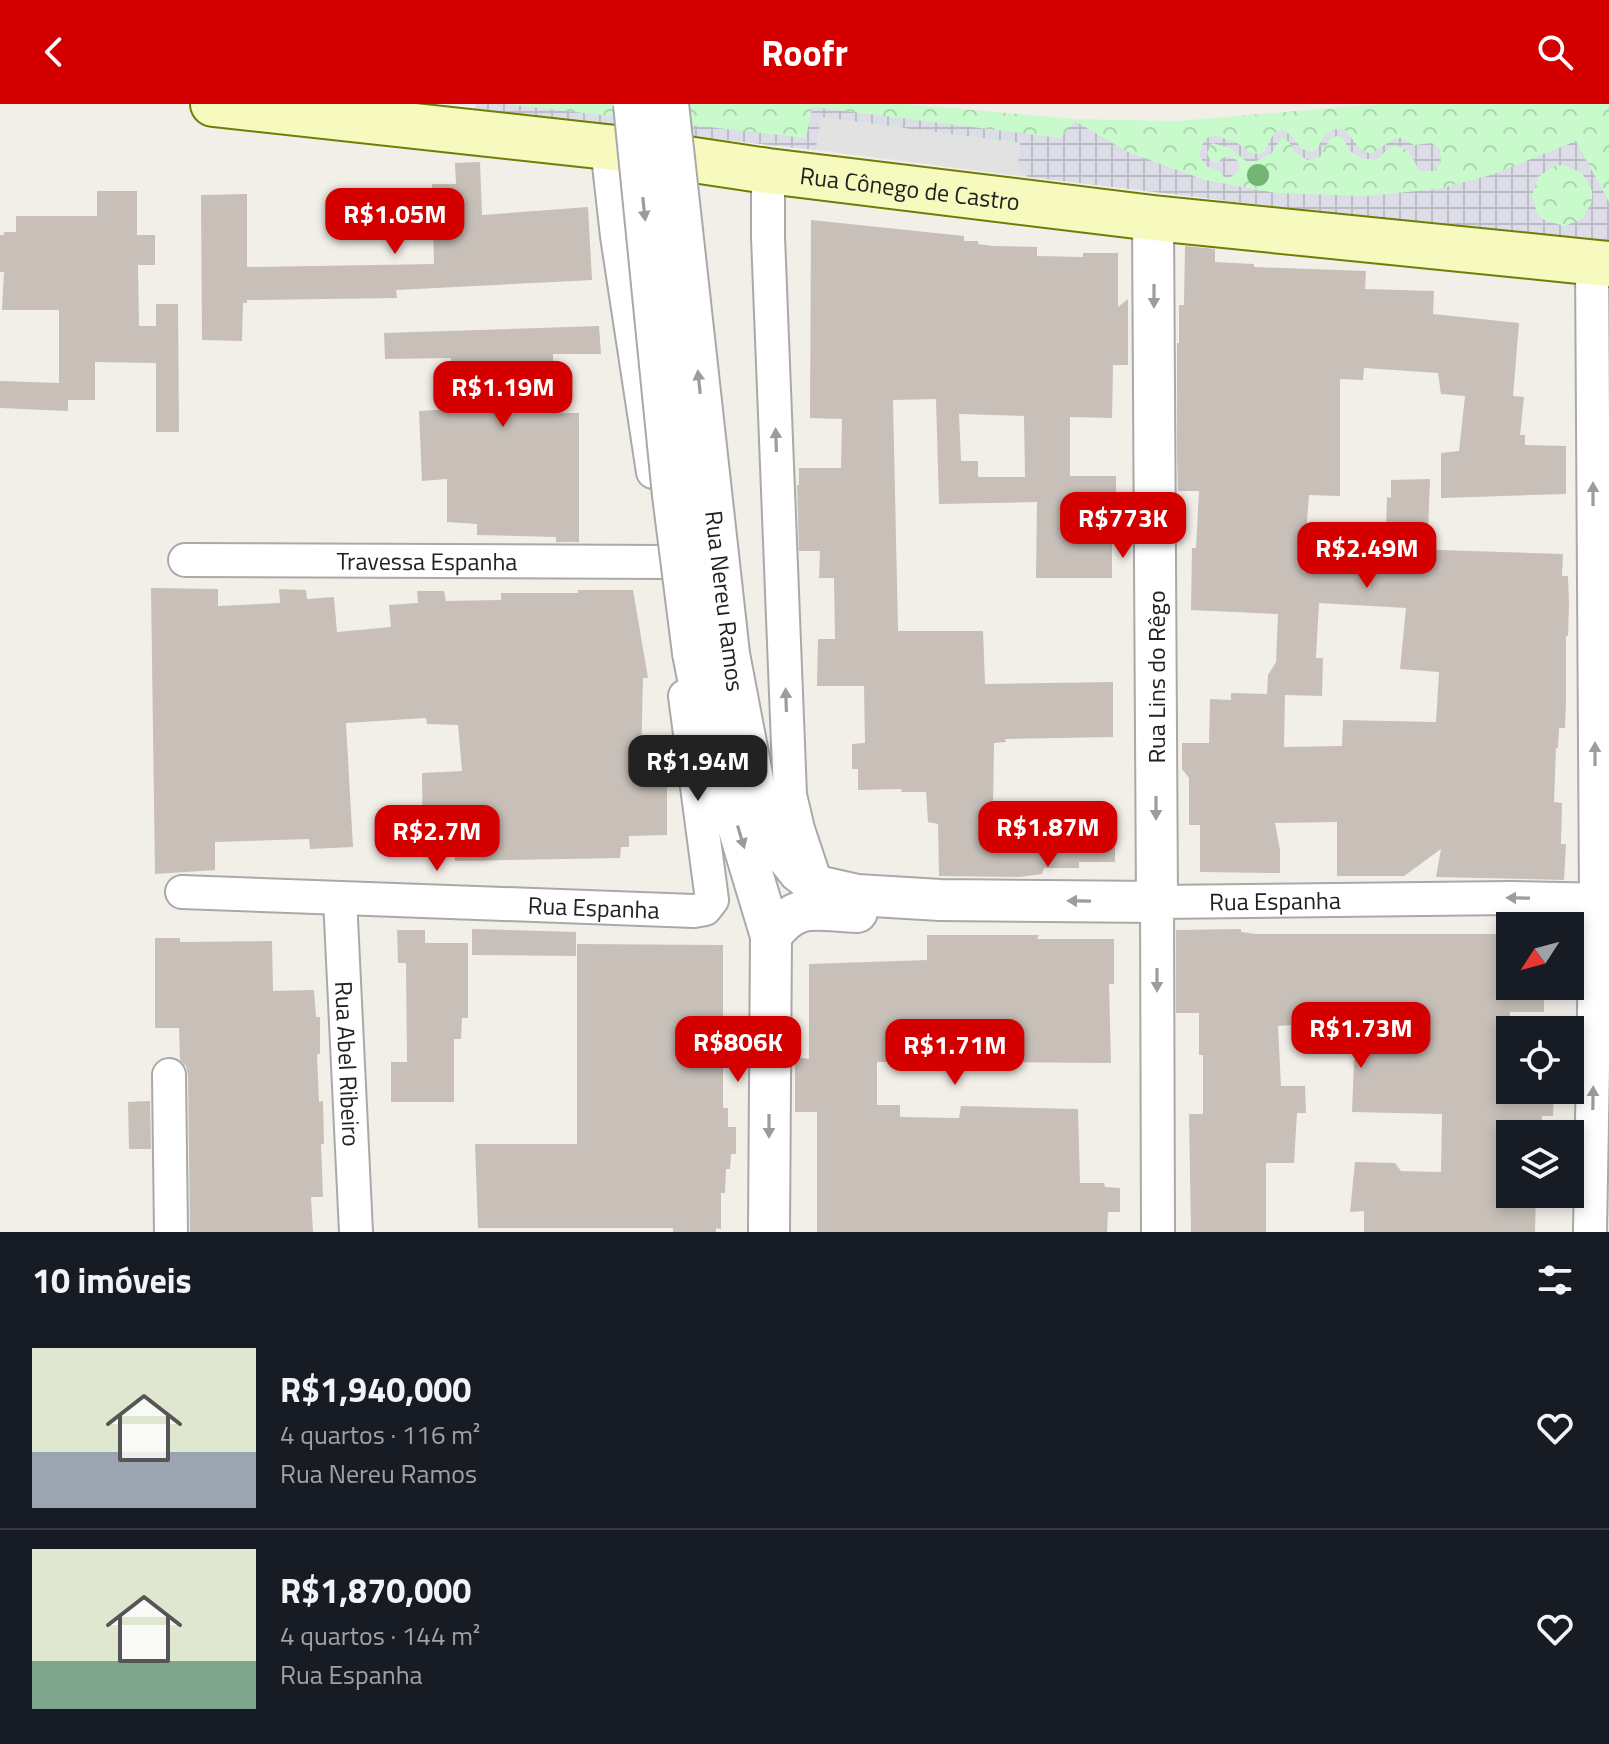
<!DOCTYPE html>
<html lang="pt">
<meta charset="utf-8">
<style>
:root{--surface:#171b24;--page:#242831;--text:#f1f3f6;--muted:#9ea1a6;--line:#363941;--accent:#d40000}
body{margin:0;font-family:"Titillium Web",sans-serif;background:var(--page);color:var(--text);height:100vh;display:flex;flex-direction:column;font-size:30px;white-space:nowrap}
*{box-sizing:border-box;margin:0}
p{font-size:26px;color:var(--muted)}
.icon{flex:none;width:44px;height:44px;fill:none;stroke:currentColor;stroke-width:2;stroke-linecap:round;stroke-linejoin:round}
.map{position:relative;height:1128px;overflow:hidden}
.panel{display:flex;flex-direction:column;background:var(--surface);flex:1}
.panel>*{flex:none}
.needle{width:52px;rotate:234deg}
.buttons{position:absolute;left:1496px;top:808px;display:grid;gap:16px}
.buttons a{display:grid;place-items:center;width:88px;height:88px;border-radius:0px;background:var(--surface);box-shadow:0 4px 12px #0003;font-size:40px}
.price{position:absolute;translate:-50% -68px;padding:0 18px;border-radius:16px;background:var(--accent);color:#fff;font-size:26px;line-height:52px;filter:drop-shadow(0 2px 4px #0008)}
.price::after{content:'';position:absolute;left:50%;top:48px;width:24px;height:18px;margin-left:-12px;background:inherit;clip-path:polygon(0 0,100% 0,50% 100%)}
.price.on{background:#222;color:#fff}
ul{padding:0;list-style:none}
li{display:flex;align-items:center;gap:24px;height:200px;padding:0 32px}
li+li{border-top:2px solid var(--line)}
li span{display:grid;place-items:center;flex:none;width:224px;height:160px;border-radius:0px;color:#555}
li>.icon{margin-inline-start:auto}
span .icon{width:96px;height:96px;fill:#fffc;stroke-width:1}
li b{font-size:34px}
h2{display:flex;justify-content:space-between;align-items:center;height:96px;padding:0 32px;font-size:34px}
header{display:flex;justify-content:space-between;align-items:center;height:104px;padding:0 32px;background:var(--accent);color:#fff;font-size:36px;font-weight:700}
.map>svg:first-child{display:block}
.park{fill:url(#park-crowns)}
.parking{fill:#e2e2e2}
.plaza{fill:url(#plaza-grid);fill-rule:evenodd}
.building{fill:#c7bfb8;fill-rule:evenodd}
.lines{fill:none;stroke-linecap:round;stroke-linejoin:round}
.minor-casing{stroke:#a9a9a9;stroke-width:36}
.tertiary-casing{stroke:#a9a9a9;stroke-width:44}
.secondary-casing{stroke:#707d05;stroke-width:48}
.minor{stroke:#fff;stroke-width:32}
.tertiary{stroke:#fff;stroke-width:40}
.secondary{stroke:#f7fabf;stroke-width:44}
.tertiary-bridge-casing{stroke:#a9a9a9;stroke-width:44;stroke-linecap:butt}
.tertiary-bridge{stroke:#fff;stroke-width:40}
.tree{fill:#74b475}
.oneway{fill:#9c9c9c}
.labels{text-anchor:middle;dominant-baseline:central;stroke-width:7;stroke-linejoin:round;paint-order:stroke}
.street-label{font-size:24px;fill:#222;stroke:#fff}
</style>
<header><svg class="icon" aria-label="back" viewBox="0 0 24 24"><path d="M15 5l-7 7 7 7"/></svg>Roofr<svg class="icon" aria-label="search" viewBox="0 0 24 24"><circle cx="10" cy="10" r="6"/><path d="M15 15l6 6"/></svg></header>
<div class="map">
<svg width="1609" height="1128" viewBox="0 0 1609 1128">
<defs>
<pattern id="park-crowns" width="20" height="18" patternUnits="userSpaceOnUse" patternTransform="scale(2)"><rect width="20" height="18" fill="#c8facc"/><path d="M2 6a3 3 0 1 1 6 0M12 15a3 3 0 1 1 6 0" fill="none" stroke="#acd6af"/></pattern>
<pattern id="plaza-grid" width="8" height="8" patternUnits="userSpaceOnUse" patternTransform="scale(2)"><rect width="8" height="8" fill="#dddde8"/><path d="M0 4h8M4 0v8" fill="none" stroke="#bdbdc7"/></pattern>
</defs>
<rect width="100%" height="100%" fill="#f2efe9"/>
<path class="park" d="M476,0H906L1076,15L1177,17L1378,0H1609V142L1028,73L1018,62L821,13L816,46L474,9Z"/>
<path class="parking" d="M821,13L1021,40L1018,62L1028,73L816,46Z"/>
<path class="plaza" d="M476,0H504L806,34L812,3L1061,34L1075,17L1128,48L1205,76L1276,89L1366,92L1438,85L1491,71L1576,37L1609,98V142L1028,73L1018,62L1020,39L821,13L816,46L474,9ZM1564,61L1582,69L1592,87V97L1583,114L1565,122L1546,117L1538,111L1532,92L1538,73L1554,62Z
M1333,25L1345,26L1360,45L1371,50L1394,35L1401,34L1414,41L1432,39L1440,45L1441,59L1434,67H1420L1408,47L1399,42L1390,43L1378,55H1363L1350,47L1343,34L1337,32L1329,36L1320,53L1307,56L1295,48L1289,38L1282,33L1271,50L1256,57H1246L1230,44L1212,39L1207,49L1211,58H1218L1224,53L1231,52L1239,58V66L1231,73H1224L1219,67L1206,62L1199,51L1204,36L1213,31L1236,38L1250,49L1260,50L1265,47L1274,29L1282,26L1292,32L1302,45L1312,48L1317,45L1324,32Z"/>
<path class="building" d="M480,58L482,111L588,103L592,176L396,186L397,194L247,196V199H243L242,237L202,236L201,91L247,90V163L434,160L432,80H456L455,59Z
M97,87H137V131H155V161H138L139,222H156V230V200H178L179,328H156V259L95,258V296H68V307L0,304V277L59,279V206H2L4,168H0V131H4V128H16V112H97Z
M811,116L964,132V137H978V140L992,142L1037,143V152L1083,153V149H1118V203L1128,195V261H1113L1112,314L1070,313V372H1116V397H1112V474H1036L1037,398L939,400L936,295L893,296L898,527H983L985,580L1113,578V633L1005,635L1006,638L994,639L993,702L1022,701V708L1046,706V716L1115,717V758H1079V764H1044L1042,770L1020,773L939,772L938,720L928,718L926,688H901L902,685L858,686V665H852V640L865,639L864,582H817L818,535H835L834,474H819L820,447H799L797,381H799V364H841L842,315L810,314ZM959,310L1024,312L1025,373H978V357H961Z
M1185,142L1215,145V158L1254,160V163L1366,167L1365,185L1434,187L1433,210L1519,219L1513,292L1524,293L1520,331H1525V341L1566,342V390L1441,394V349L1459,347L1465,292L1441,290L1438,269L1364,264L1363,276L1340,275V392L1309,391L1303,468L1365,465V422H1386L1387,393L1391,394V376L1430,375L1428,430L1407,445L1563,450L1562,472H1568L1569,500L1568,532H1566V598L1565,624H1559L1558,644H1556L1554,698L1562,699L1561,740H1566L1564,776L1436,773L1441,745L1404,772H1337V718L1275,719L1280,746V769L1200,768V721H1189V674L1182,665V639H1209L1210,595L1231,596V589L1267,590L1268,571L1276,558L1278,510L1191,506L1192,444H1196L1199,387H1178L1177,352V239H1179V201H1184ZM1319,499L1406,504L1400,565L1439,568L1436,618L1343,616L1342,642L1284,643L1285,591L1322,592L1323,554H1316Z
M599,222L601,250H553L554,309H579V438H556V433L477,431V420L447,418V375L422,377L419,307L454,305L451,254L385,255L384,229Z
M151,484L218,485V502L280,499L279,485L306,486L307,495L334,493L337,528L391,523L389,501L418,499L417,487H444L446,497L501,496V489H578V486H633L648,574H643L641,656H667V731L629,732V743H621L620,754L455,757L454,745H423L422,669L462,667L458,621L427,620L426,614L346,619L353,743L310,745L309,735L215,738V766L155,770Z
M472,825L576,828V852L472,851Z
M1241,825V828L1256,830H1510V882H1544V908H1510V986H1554L1553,1012H1542L1541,1030H1510V1090H1536L1535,1128H1364V1107L1350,1108L1355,1058L1395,1059L1401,1067L1441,1068L1442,1010L1352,1008L1354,956H1368L1371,910L1291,909V921L1278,922L1281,982H1305L1306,1009H1297L1294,1059H1266V1128H1191L1189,1010H1203V951H1199V909H1176V826Z
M397,826H425V839H468V914H462L461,935H454V998H391V958H407L406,859H398Z
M927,831H1039L1037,835H1114V880H1109L1111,959L960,958V954L901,950V958H877V1001H900V1013L959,1014L961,1002L1078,1005L1080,1079H1104L1105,1083L1120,1084V1108H1108L1107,1128H817V1008H795V953L809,955V860L927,856Z
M155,834H180V838L272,837L273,887L314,886L316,913H320V950H317L319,998L323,997L324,1040H321L323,1093H311L313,1128H190L188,971L186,962L180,956L179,924H155Z
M577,840L723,841V1004H728V1023H736V1050H731L730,1065H726L725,1089H721V1125L716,1124V1128H673V1124H478L475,1040H577Z
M150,997L151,1045H129L128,998Z"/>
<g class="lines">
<defs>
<g id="minor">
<path d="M607,43L617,132L653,368"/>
<path d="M768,67V133L790,691L798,725L817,782"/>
<path id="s1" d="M185,456L667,458"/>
<path id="s2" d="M182,788L694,807L705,805L712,796L685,592"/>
<path id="s3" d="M340,794L356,1128"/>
<path d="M169,971L171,1128"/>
<path id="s4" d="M1158,1128L1157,798L1511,794L1609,796"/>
<path d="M1590,1128L1596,795L1592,158"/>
</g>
<path id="tertiary" d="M693,549L707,620L771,832L769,1128
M729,550L757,697L780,744L799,768L817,782L857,791L940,796L1157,798L1153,114
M771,832C797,796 817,807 857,808"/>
<g id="secondary">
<path id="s5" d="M213,0L607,43L768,67L1153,114L1609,160"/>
</g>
</defs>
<use href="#minor" class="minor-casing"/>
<use href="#tertiary" class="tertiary-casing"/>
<use href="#secondary" class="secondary-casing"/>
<use href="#minor" class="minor"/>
<use href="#tertiary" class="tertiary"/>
<use href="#secondary" class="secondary"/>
<defs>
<path id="tertiary-bridge" d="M634,0L673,391L693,549
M668,0L729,550"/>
</defs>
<use href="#tertiary-bridge" class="tertiary-bridge-casing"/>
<use href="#tertiary-bridge" class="tertiary-bridge"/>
</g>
<circle class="tree" cx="1258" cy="71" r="11"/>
<defs><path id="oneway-solid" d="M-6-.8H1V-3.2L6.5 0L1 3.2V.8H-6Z" transform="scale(2)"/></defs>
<g class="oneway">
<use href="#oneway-solid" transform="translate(644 105) rotate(84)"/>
<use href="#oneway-solid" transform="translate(1154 192) rotate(90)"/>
<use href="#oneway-solid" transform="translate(699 278) rotate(-96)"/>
<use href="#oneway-solid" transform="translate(776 336) rotate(-92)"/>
<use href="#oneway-solid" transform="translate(1593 390) rotate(-90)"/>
<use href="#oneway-solid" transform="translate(786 596) rotate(-92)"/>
<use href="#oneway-solid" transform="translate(1595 650) rotate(-90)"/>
<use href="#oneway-solid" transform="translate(1156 704) rotate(90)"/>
<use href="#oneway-solid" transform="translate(741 733) rotate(73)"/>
<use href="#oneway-solid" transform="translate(1518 794) rotate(-179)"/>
<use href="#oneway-solid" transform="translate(1079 797) rotate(-179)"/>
<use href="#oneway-solid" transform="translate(1157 876) rotate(90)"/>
<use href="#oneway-solid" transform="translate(1593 994) rotate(-89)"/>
<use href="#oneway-solid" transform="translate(769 1022) rotate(90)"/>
</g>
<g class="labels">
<g class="street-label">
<text stroke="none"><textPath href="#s5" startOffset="702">Rua Cônego de Castro</textPath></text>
<text stroke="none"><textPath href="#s1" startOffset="242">Travessa Espanha</textPath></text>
<text transform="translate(725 497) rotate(83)">Rua Nereu Ramos</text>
<text transform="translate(1156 573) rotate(-90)">Rua Lins do Rêgo</text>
<text stroke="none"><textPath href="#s4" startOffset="448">Rua Espanha</textPath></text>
<text stroke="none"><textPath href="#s2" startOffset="412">Rua Espanha</textPath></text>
<text stroke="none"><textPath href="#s3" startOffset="166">Rua Abel Ribeiro</textPath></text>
</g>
</g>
</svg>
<div class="buttons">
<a><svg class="needle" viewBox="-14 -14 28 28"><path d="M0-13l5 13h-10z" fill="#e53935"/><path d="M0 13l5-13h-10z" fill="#9ea1a6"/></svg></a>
<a><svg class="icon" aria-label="locate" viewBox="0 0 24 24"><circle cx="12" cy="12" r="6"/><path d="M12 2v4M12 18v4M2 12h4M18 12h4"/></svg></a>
<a><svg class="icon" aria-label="layers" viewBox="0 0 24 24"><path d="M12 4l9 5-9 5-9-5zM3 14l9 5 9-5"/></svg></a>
</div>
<b class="price" style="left:395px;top:152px">R$1.05M</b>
<b class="price" style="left:503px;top:325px">R$1.19M</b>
<b class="price" style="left:1123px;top:456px">R$773K</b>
<b class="price" style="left:1367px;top:486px">R$2.49M</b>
<b class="price on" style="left:698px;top:699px">R$1.94M</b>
<b class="price" style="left:1048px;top:765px">R$1.87M</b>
<b class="price" style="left:437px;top:769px">R$2.7M</b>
<b class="price" style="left:1361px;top:966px">R$1.73M</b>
<b class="price" style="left:738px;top:980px">R$806K</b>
<b class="price" style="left:955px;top:983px">R$1.71M</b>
</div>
<section class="panel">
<h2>10 imóveis<svg class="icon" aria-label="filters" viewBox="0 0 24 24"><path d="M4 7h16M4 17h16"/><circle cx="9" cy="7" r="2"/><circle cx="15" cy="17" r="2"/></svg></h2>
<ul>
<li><span style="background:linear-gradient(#dfe7d0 65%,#9aa5b1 0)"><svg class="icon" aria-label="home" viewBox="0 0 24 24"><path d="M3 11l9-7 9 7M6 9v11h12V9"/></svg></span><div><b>R$1,940,000</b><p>4 quartos · 116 m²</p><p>Rua Nereu Ramos</p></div><svg class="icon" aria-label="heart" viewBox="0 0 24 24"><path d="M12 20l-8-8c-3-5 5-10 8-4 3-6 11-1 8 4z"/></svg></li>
<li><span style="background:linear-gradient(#dfe7d0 70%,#7fa58c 0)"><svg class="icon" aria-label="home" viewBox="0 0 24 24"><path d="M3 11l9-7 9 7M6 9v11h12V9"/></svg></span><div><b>R$1,870,000</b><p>4 quartos · 144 m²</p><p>Rua Espanha</p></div><svg class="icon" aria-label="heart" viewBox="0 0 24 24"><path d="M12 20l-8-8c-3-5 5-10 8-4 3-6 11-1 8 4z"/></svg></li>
</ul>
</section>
